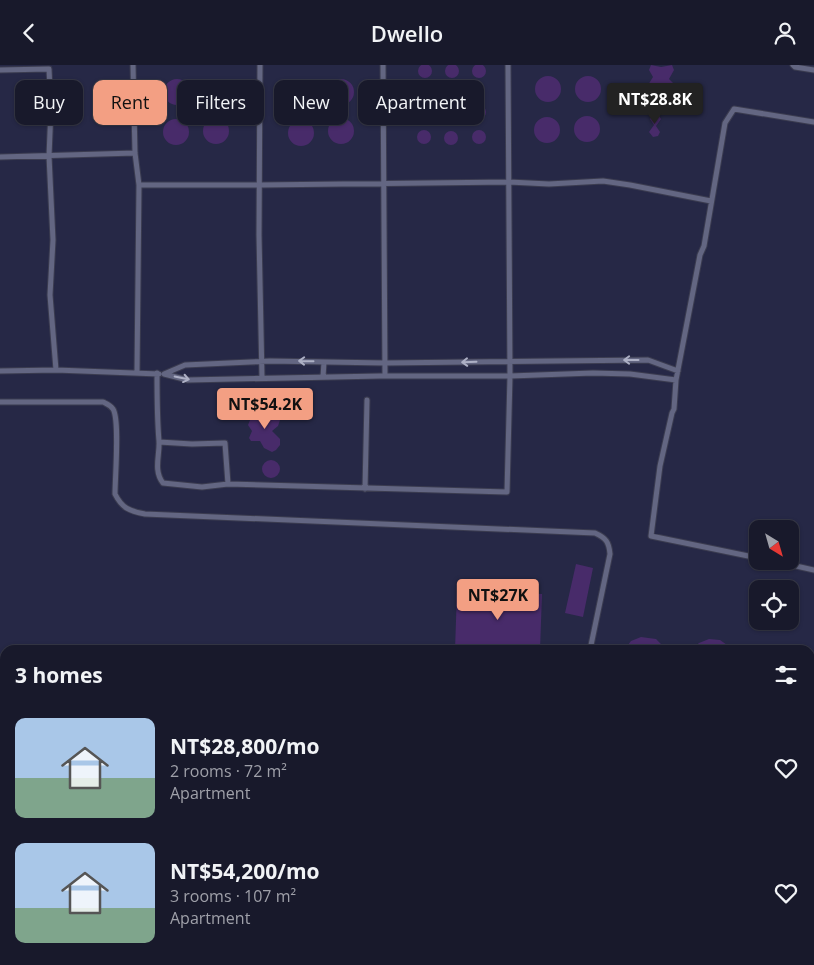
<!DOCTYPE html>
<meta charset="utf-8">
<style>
:root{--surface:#18192b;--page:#252637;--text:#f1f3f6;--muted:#9fa0a9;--line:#363847;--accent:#f39f83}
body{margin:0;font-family:"Open Sans",sans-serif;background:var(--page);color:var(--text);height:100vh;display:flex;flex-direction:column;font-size:19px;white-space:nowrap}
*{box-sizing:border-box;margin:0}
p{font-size:16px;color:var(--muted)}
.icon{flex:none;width:28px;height:28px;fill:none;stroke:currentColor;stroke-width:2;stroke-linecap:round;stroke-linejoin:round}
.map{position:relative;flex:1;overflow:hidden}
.sheet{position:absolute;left:0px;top:580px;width:815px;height:320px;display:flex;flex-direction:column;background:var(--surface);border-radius:15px 15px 0 0;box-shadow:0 1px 4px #0004,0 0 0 1px var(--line)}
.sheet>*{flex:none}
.banner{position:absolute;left:15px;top:15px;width:500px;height:45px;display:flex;gap:10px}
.needle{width:32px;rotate:143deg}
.buttons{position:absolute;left:749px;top:455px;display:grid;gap:10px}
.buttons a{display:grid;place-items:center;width:50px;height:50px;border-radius:10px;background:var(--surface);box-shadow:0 1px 4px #0004,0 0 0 1px var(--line);font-size:25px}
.price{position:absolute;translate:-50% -42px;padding:0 11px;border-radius:5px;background:var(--accent);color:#111;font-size:16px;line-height:32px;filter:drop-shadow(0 1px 2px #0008)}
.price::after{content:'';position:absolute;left:50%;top:30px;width:15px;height:11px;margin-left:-8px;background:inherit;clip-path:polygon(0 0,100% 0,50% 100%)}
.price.on{background:#222;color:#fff}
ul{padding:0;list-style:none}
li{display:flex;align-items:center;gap:15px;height:125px;padding:0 15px}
li span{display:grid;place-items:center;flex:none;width:140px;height:100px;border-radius:10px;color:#555}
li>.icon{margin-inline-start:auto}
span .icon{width:60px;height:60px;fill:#fffc;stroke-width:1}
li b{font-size:21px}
h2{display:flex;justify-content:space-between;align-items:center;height:60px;padding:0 15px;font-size:21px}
.pill{padding:0 18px;border-radius:10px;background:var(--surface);box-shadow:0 1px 4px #0004,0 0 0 1px var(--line);font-size:18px;line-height:45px}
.pill.on{background:var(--accent);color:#111}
header{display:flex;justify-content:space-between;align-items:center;height:65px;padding:0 15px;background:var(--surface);font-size:22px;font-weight:600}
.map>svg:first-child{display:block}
.built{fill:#262846;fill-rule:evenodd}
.water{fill:#001a25}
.building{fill:#482b6a}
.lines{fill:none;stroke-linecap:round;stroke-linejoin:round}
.lane-casing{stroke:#3b3c50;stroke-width:7}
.lane{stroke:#636682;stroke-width:5}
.oneway{stroke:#adb0c5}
</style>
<header><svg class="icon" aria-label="back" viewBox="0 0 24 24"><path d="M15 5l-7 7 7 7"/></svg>Dwello<svg class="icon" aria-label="person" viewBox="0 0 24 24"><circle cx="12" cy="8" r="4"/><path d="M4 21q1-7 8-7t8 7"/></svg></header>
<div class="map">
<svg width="814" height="900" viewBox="0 0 814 900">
<rect width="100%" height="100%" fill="#202139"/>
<path class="built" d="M0,0H814V755H810V585H5V895H451L444,900H0ZM758,464H790V496H758ZM758,524H790V556H758Z"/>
<path class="water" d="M810,755H814V900H443L451,895H810Z"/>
<path class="building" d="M445 6a7 7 0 1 1 14 0a7 7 0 1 1-14 0Z
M418 6a7 7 0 1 1 14 0a7 7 0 1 1-14 0Z
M472 6a7 7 0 1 1 14 0a7 7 0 1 1-14 0Z
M651,0L661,2L672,0L674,5L669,14L673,18V23L669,27H659L662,37L657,45L652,37L659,27L650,24L648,20L653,12L649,5Z
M535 24a13 13 0 1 1 26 0a13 13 0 1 1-26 0Z
M575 24a13 13 0 1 1 26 0a13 13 0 1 1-26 0Z
M289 27a13 13 0 1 1 26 0a13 13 0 1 1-26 0Z
M204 27a13 13 0 1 1 26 0a13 13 0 1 1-26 0Z
M328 27a13 13 0 1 1 26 0a13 13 0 1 1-26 0Z
M164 27a13 13 0 1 1 26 0a13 13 0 1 1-26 0Z
M445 47a7 7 0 1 1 14 0a7 7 0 1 1-14 0Z
M472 47a7 7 0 1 1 14 0a7 7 0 1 1-14 0Z
M418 49a7 7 0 1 1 14 0a7 7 0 1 1-14 0Z
M656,46L661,54L656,61L660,67L658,71L653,72L649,67L654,60L650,54Z
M574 64a13 13 0 1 1 26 0a13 13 0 1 1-26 0Z
M534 65a13 13 0 1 1 26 0a13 13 0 1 1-26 0Z
M203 66a13 13 0 1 1 26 0a13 13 0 1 1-26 0Z
M328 66a13 13 0 1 1 26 0a13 13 0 1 1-26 0Z
M163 67a13 13 0 1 1 26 0a13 13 0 1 1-26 0Z
M288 68a13 13 0 1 1 26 0a13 13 0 1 1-26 0Z
M417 72a7 7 0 1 1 14 0a7 7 0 1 1-14 0Z
M472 72a7 7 0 1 1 14 0a7 7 0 1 1-14 0Z
M444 73a7 7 0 1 1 14 0a7 7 0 1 1-14 0Z
M269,346L277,349L280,355L278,361L272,366L280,374V380L276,385L272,387L264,383L260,376H251L249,373L252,366L248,360L250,355L248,352V348L253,347L259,353Z
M262 404a9 9 0 1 1 18 0a9 9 0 1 1-18 0Z
M576,499L593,503L583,552L565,548Z
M457,526L542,529L540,585H455Z
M641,572L656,574L667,585H624L631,576Z
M709,574L720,575L734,585H691L699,578Z"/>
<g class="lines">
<defs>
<path id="lane" d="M133,0L135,88L139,120L137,307
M260,0L259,170L262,313
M383,0L385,311
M793,0L795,2L814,5
M0,5L49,4L51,44L49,91L53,175L50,230L56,305
M0,92L135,88
M139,120H260L509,117L549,119L603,116L630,120L711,136
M0,306L56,305L159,309
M157,308C157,331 157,353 159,376C160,390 153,405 163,418L202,422L228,419L507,427L510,311L508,0
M323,312L324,297
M676,315L630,309L593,308L510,311H380L188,315L164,309L185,300L270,296L385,298L648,295L678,306
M0,337H103C107,339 110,340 113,344C120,355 115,412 115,429C122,443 129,446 145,449L595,468C606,473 609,477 610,489L590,585
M159,377L192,379L225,378L228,419
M365,424L367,335
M758,493L651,471L660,401L672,348L674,344L676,315L700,190L704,181L725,58L734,44L814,57
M774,496L814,505
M810,654L814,655
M390,900L393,895"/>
</defs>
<use href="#lane" class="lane-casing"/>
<use href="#lane" class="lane"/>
</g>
<defs><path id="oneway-shaft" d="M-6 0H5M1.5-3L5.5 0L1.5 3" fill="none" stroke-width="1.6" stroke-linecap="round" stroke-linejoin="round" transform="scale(1.25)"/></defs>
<g class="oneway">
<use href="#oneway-shaft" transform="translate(631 295) rotate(180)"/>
<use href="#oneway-shaft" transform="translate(306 296) rotate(-179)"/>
<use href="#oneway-shaft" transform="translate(469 297) rotate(178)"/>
<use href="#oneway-shaft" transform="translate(182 313) rotate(12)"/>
</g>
</svg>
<div class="buttons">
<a><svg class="needle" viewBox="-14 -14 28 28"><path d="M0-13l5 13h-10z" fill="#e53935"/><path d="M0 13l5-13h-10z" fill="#9fa0a9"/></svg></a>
<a><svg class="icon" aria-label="locate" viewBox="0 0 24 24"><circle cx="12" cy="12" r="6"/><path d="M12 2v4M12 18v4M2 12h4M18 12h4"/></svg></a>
</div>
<b class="price on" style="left:655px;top:60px">NT$28.8K</b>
<b class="price" style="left:265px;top:365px">NT$54.2K</b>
<b class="price" style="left:498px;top:556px">NT$27K</b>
<div class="banner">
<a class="pill">Buy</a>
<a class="pill on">Rent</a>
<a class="pill">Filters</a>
<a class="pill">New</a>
<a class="pill">Apartment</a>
</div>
<section class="sheet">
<h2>3 homes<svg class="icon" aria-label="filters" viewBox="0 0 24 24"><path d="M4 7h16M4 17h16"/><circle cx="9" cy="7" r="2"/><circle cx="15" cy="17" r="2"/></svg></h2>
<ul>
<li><span style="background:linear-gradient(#a9c7e8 60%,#7fa58c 0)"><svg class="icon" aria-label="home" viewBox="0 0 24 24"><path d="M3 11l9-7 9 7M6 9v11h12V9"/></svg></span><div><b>NT$28,800/mo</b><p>2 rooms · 72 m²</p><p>Apartment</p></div><svg class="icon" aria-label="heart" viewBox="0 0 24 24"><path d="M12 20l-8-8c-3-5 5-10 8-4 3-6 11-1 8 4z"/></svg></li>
<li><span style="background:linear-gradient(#a9c7e8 65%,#7fa58c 0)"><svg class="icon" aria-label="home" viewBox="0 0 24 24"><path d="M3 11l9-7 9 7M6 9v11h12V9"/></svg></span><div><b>NT$54,200/mo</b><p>3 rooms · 107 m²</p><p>Apartment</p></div><svg class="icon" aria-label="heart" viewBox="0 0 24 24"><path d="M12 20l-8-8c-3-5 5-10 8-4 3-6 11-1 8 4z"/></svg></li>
</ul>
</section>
</div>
